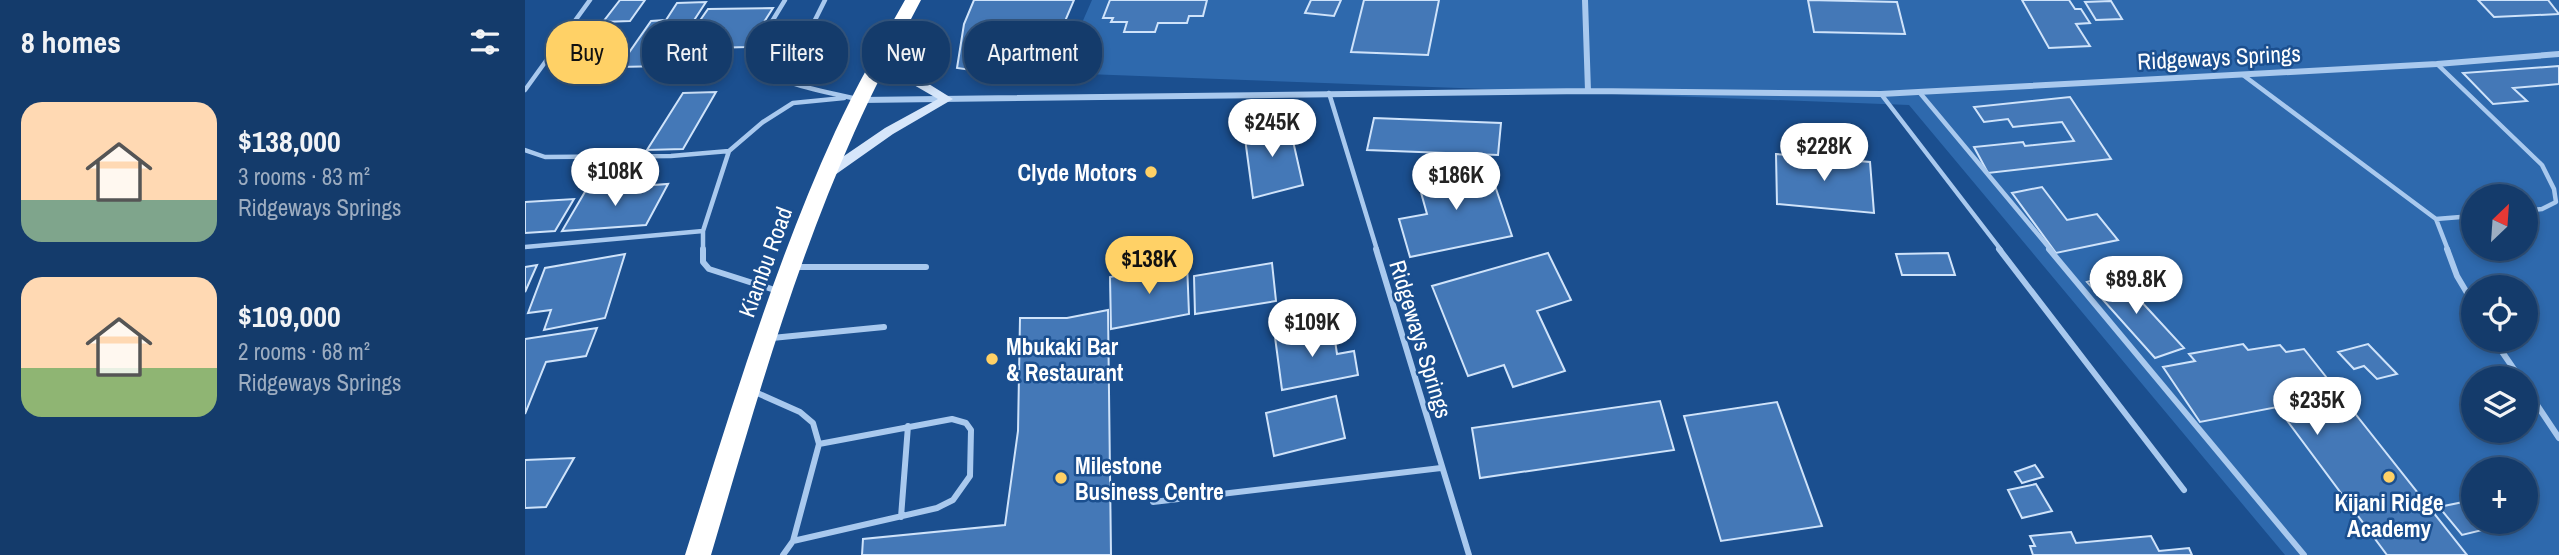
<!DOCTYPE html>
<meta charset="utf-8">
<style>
:root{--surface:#143b6b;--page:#1d4271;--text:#f1f3f6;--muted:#9dadc1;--line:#33557e;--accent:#ffd166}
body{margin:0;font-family:"Archivo Narrow",sans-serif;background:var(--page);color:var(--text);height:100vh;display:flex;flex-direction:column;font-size:26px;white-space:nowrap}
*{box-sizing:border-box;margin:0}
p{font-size:23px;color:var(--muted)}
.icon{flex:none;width:38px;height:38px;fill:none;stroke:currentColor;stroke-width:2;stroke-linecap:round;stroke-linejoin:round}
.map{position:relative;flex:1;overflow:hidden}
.side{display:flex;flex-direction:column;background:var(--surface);width:525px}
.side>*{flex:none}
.guide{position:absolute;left:21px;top:21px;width:665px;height:63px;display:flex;gap:14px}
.needle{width:46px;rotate:25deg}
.controls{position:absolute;left:1936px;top:184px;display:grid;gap:14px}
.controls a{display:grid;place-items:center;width:77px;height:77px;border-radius:50%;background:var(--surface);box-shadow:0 4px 10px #0003,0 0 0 2px var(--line);font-size:35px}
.price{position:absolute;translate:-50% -60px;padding:0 16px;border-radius:24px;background:#fff;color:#222;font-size:23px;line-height:46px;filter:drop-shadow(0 2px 4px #0008)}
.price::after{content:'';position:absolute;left:50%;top:42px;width:21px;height:16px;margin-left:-10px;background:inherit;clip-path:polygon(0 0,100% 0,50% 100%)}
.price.on{background:var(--accent);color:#111}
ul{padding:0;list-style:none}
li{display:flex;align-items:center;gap:21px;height:175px;padding:0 21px}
li span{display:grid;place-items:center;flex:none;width:196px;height:140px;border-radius:21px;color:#555}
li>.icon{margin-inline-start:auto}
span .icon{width:84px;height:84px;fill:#fffc;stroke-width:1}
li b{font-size:30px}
h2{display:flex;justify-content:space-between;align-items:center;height:84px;padding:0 21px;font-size:30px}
.pill{padding:0 24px;border-radius:28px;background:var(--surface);box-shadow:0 4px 10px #0003,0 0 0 2px var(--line);font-size:24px;line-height:63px}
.pill.on{background:var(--accent);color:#111}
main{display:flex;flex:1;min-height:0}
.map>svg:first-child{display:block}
.green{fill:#2e69ad;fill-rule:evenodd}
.building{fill:#4478b7;stroke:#cfe3fa;stroke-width:2}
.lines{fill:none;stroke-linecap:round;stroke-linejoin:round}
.lane-far1{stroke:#a9c9ee;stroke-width:4.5}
.lane{stroke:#a9c9ee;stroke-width:6}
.street{stroke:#a9c9ee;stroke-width:6}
.secondary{fill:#d6e6fa;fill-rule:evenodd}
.highway{fill:#fff;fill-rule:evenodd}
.poi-dot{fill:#ffd166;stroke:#1b4f8f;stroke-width:2.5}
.labels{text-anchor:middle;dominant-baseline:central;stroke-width:5;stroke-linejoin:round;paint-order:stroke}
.street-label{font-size:23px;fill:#fff;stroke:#1b4f8f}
.poi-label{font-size:23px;font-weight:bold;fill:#fff;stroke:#1b4f8f;text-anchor:start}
</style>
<main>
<section class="side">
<h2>8 homes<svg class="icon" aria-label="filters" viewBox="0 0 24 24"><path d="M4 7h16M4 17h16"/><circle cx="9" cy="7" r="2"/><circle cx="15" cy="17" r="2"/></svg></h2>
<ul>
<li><span style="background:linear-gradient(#ffd9b3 70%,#7fa58c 0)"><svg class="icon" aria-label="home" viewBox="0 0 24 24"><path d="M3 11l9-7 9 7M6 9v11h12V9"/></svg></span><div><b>$138,000</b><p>3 rooms · 83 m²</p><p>Ridgeways Springs</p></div></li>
<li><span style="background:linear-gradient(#ffd9b3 65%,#8fb573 0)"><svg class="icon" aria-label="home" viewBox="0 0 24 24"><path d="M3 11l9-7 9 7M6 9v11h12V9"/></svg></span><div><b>$109,000</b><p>2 rooms · 68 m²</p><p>Ridgeways Springs</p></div></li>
</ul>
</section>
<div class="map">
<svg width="2034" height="555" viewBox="0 0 2034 555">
<rect width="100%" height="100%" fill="#1b4f8f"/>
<path class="green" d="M567,0H2034V555H1760L1384,105L535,73ZM1948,196H2000V248H1948ZM1948,287H2000V340H1948ZM1948,378H2000V430H1948ZM1948,469H2000V522H1948Z"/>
<path class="building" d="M95,0H120L105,21L78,22Z
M449,0H549L521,66L489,76L432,68L439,24Z
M585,0H682L678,16H664L662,23H633L630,32H599L602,22H586L588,18H578Z
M786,0H816L809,16L780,13Z
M839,0H914L903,55L826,52Z
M1283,0L1372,2L1380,34L1289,32Z
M1497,0H1544L1550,9H1556L1565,23L1551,24L1565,46L1524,48Z
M1953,0H2023L2034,14L1969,17Z
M1586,1L1597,19L1571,20L1560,2Z
M181,2L139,66L94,67L126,21L141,20L152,3Z
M248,8L223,47L186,48L199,29H169L183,9Z
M2034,66V84L1988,88L2002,101L1968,104L1938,73Z
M191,92L158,149L122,150L158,93Z
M1545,97L1586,159L1463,173L1449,147L1498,142L1500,146L1549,141L1537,122L1488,127L1483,119L1459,122L1449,107Z
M849,118L976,123L973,155L842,150Z
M763,119L778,185L728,198L719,131Z
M1251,154L1345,162L1349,213L1252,204Z
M963,165L987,236L885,257L874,219L902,214L892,178Z
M143,184L121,225L37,231L61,190Z
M1517,187L1542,220L1572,214L1593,240L1531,253L1487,193Z
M49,199L30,231L0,233V202Z
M1023,253L1046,300L1012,311L1040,371L988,387L979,365L943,376L907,286Z
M1423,253L1430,275H1377L1371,254Z
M100,254L80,318L19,330L26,310L3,313L20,268Z
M662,263L664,314L586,329L585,277Z
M747,263L751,301L670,314L669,276Z
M12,265L0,292V267Z
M1590,273L1659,348L1630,358L1562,282Z
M583,310L586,555H337L338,539L480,525L493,431L495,318H542Z
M808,327L812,354L829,351L833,375L757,390L750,337Z
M72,328L61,356L21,362L0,414V339Z
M1718,344L1723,350L1755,345L1761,352L1779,349L1942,555H1862L1752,407L1675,422L1638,367L1670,361L1664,354Z
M1843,344L1872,374L1852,379L1839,366L1829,369L1813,352Z
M811,396L820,438L749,456L741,413Z
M1135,401L1149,450L955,478L947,428Z
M1252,402L1297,526L1196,541L1159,416Z
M49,458L21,507L0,508V460Z
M1510,465L1518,477L1497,483L1490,472Z
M1511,484L1527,511L1497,518L1483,490Z
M1948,500V522H1970L1974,526L1937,535L1914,507Z
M1546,532L1551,543L1626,536L1634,551L1664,548L1667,555H1508L1505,546H1510L1505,536Z"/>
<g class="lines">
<path class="lane-far1" d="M260,0L226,56C242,84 301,91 331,99
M1912,64L2017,165L2029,189L2031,202L2017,209L2000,211
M1718,75L1911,219L1923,250
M260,80L300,0
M0,90L65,0
M804,93L852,250
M1395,93L1526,250
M1356,94L1476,250
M0,150L20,157L146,156L204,151
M1911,219L1948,216
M0,247L178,231
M178,250V231L204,151L238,122L268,103L319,98"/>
<path class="lane" d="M178,249V262L184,269L253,291
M851,249L944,555
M1474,249L1659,490
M1524,249L1779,555
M1922,249L1932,276L1948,303
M269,267H401
M247,338L359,327
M1969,340L1995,378
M2000,387L2034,438
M230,392L275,412L288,423L294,444L268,541L258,555
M628,502L916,468
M376,517L383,426
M268,541L412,508L428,500L445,476L446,430L441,423L427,419L294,444"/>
<path class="street" d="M1063,91L1356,94L1912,64L2034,54
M336,100L1063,91L1060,0"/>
<path class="secondary" d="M367,31L373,35L391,76L428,99L368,134L307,177H297L296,174L297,171L360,128L413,99L382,81L361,35Z"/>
<path class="highway" d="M380,0H396C373,44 349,87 329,133C268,269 228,413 186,555H160C205,413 248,268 310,132C331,87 355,44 380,0Z"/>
</g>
<g class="poi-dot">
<circle cx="626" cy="172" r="7"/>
<circle cx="467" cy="359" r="7"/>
<circle cx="1864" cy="477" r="7"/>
<circle cx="536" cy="478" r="7"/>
</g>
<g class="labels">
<g class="street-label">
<text transform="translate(1694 57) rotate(-3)">Ridgeways Springs</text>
<text transform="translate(240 262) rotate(-70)">Kiambu Road</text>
<text transform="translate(896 339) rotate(73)">Ridgeways Springs</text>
</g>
<g class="poi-label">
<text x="612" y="172" text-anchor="end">Clyde Motors</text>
<text x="481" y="346">Mbukaki Bar<tspan x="481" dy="26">&amp; Restaurant</tspan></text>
<text x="550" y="465">Milestone<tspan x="550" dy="26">Business Centre</tspan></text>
<text x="1864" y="502" text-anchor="middle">Kijani Ridge<tspan x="1864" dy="26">Academy</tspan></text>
</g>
</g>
</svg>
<div class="controls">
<a><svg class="needle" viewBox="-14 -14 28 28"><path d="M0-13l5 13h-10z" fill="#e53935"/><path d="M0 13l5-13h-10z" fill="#9dadc1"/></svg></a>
<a><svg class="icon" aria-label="locate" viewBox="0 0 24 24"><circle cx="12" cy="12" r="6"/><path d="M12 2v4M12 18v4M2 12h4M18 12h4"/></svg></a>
<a><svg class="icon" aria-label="layers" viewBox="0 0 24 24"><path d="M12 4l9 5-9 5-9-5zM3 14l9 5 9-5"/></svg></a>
<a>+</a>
</div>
<b class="price" style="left:747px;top:159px">$245K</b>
<b class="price" style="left:1299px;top:183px">$228K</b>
<b class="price" style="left:90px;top:208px">$108K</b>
<b class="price" style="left:931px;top:212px">$186K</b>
<b class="price on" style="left:624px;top:296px">$138K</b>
<b class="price" style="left:1611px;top:316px">$89.8K</b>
<b class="price" style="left:787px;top:359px">$109K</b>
<b class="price" style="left:1792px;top:437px">$235K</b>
<div class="guide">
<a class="pill on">Buy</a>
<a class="pill">Rent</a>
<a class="pill">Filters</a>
<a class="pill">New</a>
<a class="pill">Apartment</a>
</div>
</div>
</main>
